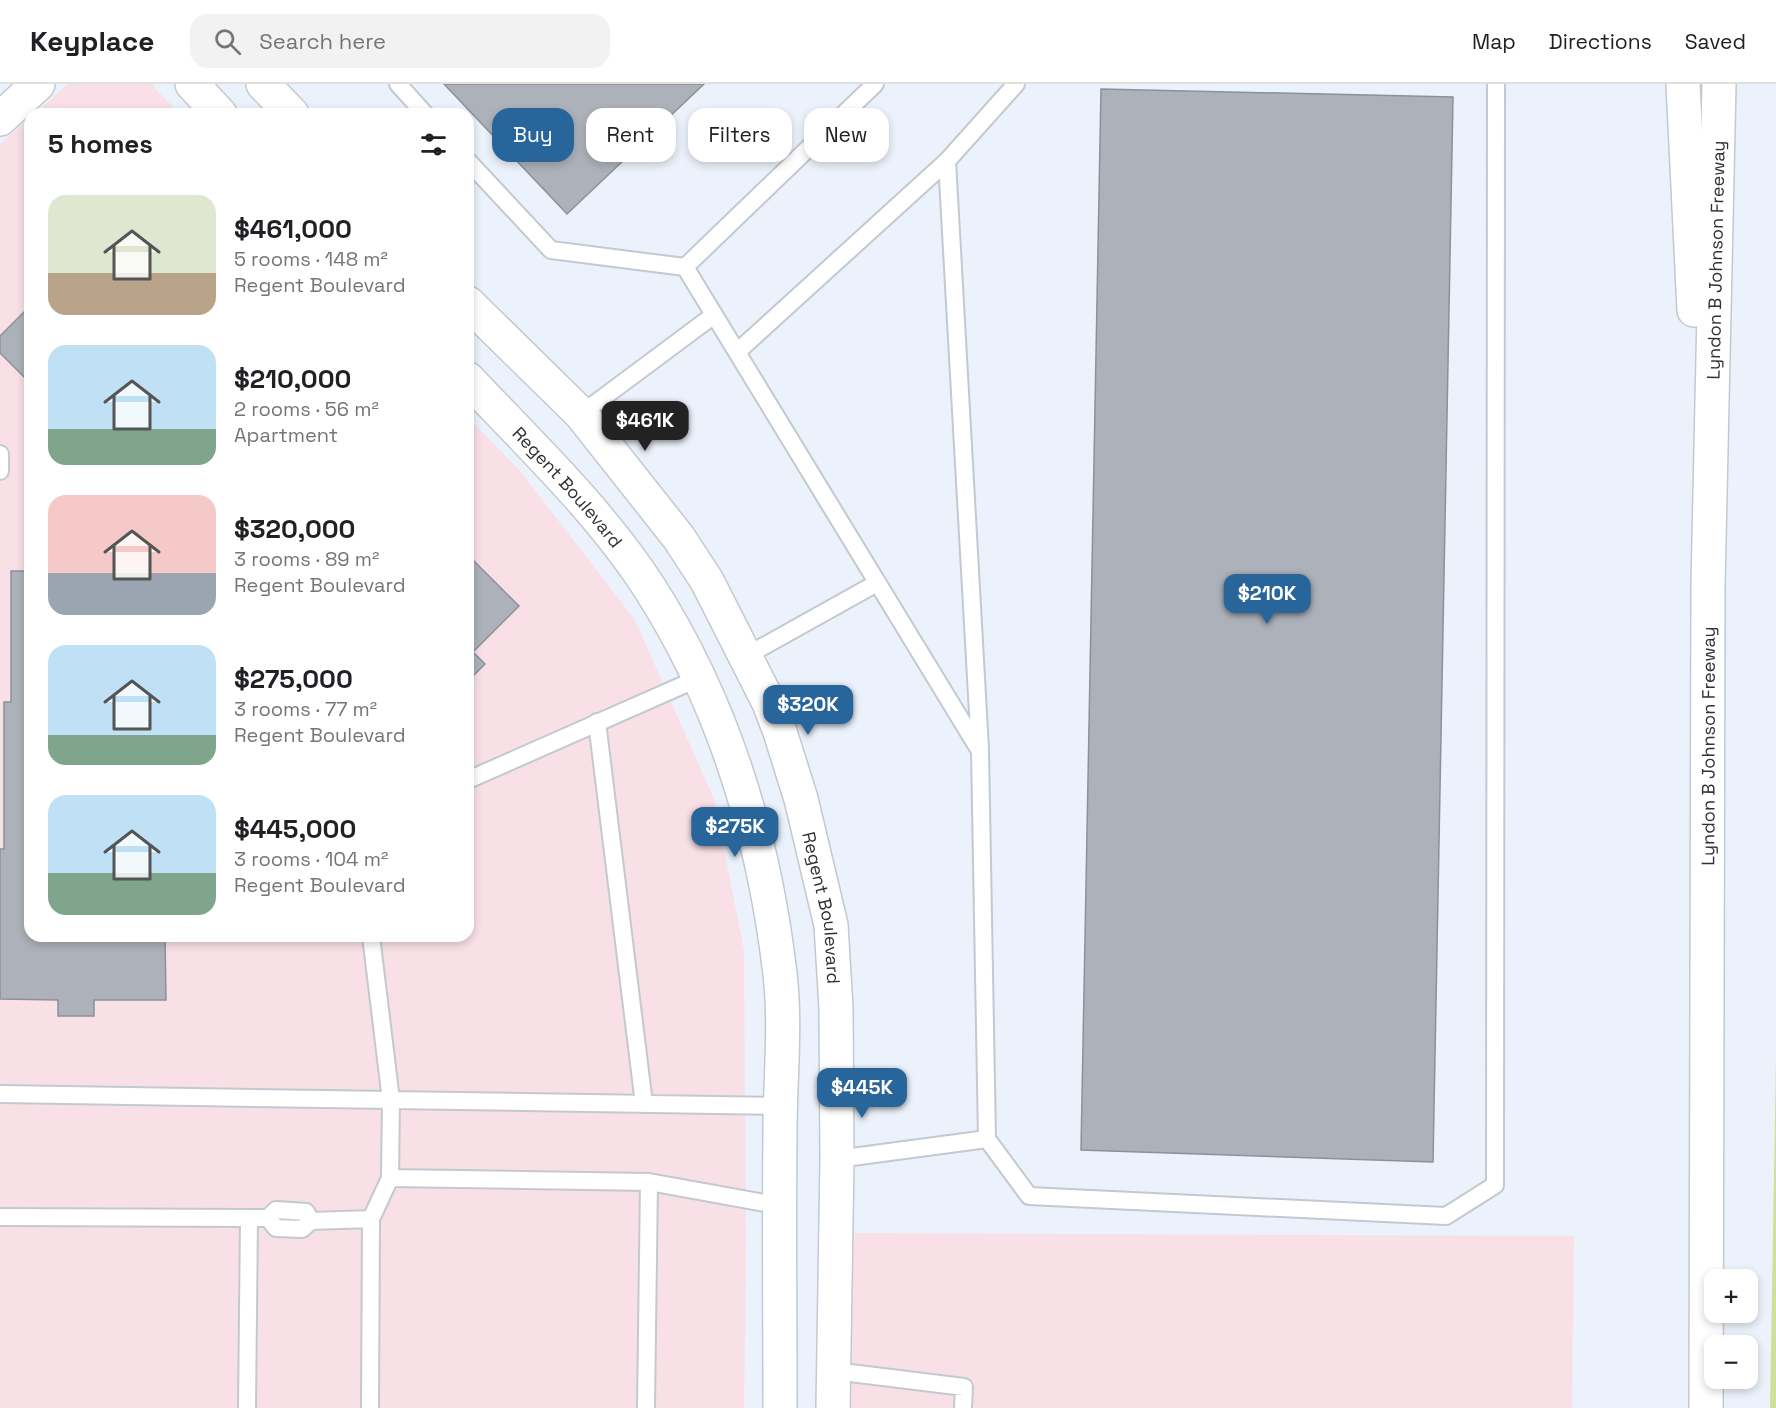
<!DOCTYPE html>
<meta charset="utf-8">
<style>
:root{--surface:#fff;--page:#f2f2f2;--text:#202124;--muted:#757577;--line:#e0e0e0;--accent:#27659b}
body{margin:0;font-family:"Space Grotesk",sans-serif;background:var(--page);color:var(--text);height:100vh;display:flex;flex-direction:column;font-size:22px;white-space:nowrap}
*{box-sizing:border-box;margin:0}
p{font-size:20px;color:var(--muted)}
.icon{flex:none;width:33px;height:33px;fill:none;stroke:currentColor;stroke-width:2;stroke-linecap:round;stroke-linejoin:round}
.map{position:relative;flex:1;overflow:hidden}
.side{position:absolute;left:24px;top:24px;width:450px;height:834px;display:flex;flex-direction:column;background:var(--surface);border-radius:18px;box-shadow:0 3px 9px #0003}
.side>*{flex:none}
.guide{position:absolute;left:492px;top:24px;width:570px;height:54px;display:flex;gap:12px}
.controls{position:absolute;left:1704px;top:1185px;display:grid;gap:12px}
.controls a{display:grid;place-items:center;width:54px;height:54px;border-radius:12px;background:var(--surface);box-shadow:0 3px 9px #0003;font-size:30px}
.price{position:absolute;translate:-50% -51px;padding:0 14px;border-radius:12px;background:var(--accent);color:#fff;font-size:20px;line-height:39px;filter:drop-shadow(0 2px 3px #0008)}
.price::after{content:'';position:absolute;left:50%;top:36px;width:18px;height:14px;margin-left:-9px;background:inherit;clip-path:polygon(0 0,100% 0,50% 100%)}
.price.selected{background:#222;color:#fff}
ul{padding:0;list-style:none}
li{display:flex;align-items:center;gap:18px;height:150px;padding:0 24px}
li span{display:grid;place-items:center;flex:none;width:168px;height:120px;border-radius:18px;color:#555}
li>.icon{margin-inline-start:auto}
span .icon{width:72px;height:72px;fill:#fffc;stroke-width:1}
li b{font-size:26px}
h2{display:flex;justify-content:space-between;align-items:center;height:72px;padding:0 24px;font-size:26px}
.chip{padding:0 21px;border-radius:18px;background:var(--surface);box-shadow:0 3px 9px #0003;font-size:21px;line-height:54px}
.chip.selected{background:var(--accent);color:#fff}
header{display:flex;align-items:center;gap:36px;box-sizing:border-box;height:84px;padding:0 30px;background:var(--surface);border-bottom:2px solid var(--line)}
header strong{font-size:28px}
nav{display:flex;gap:33px;margin-inline-start:auto;font-size:21px}
.search{width:420px;height:54px;background:var(--page);display:flex;align-items:center;gap:15px;box-sizing:border-box;padding:0 21px;border-radius:18px;color:var(--muted);font-size:22px}
.map>svg:first-child{display:block}
.commercial{fill:#f9e0e7}
.green{fill:#cee19b}
.building{fill:#adb2ba;stroke:#8c9199;stroke-width:1.5}
.lines{fill:none;stroke-linecap:round;stroke-linejoin:round}
.service-casing{stroke:#c3c9d1;stroke-width:20}
.tertiary-casing{stroke:#c3c9d1;stroke-width:36}
.secondary-casing{stroke:#c3c9d1;stroke-width:36}
.motorway-casing{stroke:#c3c9d1;stroke-width:36}
.service{stroke:#fff;stroke-width:16}
.tertiary{stroke:#fff;stroke-width:33}
.secondary{stroke:#fff;stroke-width:33}
.motorway{stroke:#fff;stroke-width:33}
.labels{text-anchor:middle;dominant-baseline:central;stroke-width:4.5;stroke-linejoin:round;paint-order:stroke}
.street-label{font-size:18px;fill:#2f3134;stroke:#fff}
</style>
<header>
<strong>Keyplace</strong>
<div class="search"><svg class="icon" aria-label="search" viewBox="0 0 24 24"><circle cx="10" cy="10" r="6"/><path d="M15 15l6 6"/></svg>Search here</div>
<nav><a>Map</a><a>Directions</a><a>Saved</a></nav>
</header>
<div class="map">
<svg width="1776" height="1324" viewBox="0 0 1776 1324">
<rect width="100%" height="100%" fill="#ecf2fb"/>
<path class="commercial" d="M68,0H151L180,30H34Z
M30,34V852H468V333L521,388L635,536L714,715L744,866L746,1181L744,1324H0V60Z
M835,1149L1574,1152L1572,1324H834Z"/>
<path class="green" d="M1776,972V1324H1770Z"/>
<path class="building" d="M444,0H704L567,130Z
M1101,5L1453,13L1433,1078L1081,1066Z
M30,222V299L0,269V252Z
M468,471L519,522L473,568L485,580L468,597Z
M11,487H30V852H165L166,916H94V932H58V916L0,915V765H4V618H11Z"/>
<g class="lines">
<defs>
<path id="service" d="M398,0L425,30
M875,0L685,183L980,667L987,1055L1029,1112L1446,1132L1495,1101L1496,0
M468,77L551,166L685,183
M737,268L947,77
M581,330L714,231
M0,370V387
M746,572L877,499
M597,638L644,1020
M980,665L947,77L1016,0
M468,696L699,594
M371,852L391,1016L390,1094
M0,1010L780,1022
M837,1075L987,1055
M0,1133L268,1134
M311,1137L306,1128L276,1126L268,1134L276,1144L302,1145L311,1137L371,1135
M834,1287L964,1303L963,1324
M247,1324L249,1134
M370,1324L371,1135L390,1094L649,1098L781,1122
M646,1324L649,1098"/>
<g id="tertiary">
<path d="M192,0L220,30"/>
<path d="M263,0L292,30"/>
<path id="s1" d="M468,219L581,330L679,454L707,497L769,619L780,648L801,715L831,841L836,924L837,1075L833,1324"/>
<path id="s2" d="M468,295C531,362 599,426 649,503C724,620 764,753 780,890C786,942 780,996 780,1048C779,1140 780,1232 780,1324"/>
</g>
<path id="secondary" d="M0,35L38,0"/>
<g id="motorway">
<path d="M1683,0L1694,226"/>
<path id="s3" d="M1706,1324L1708,501L1719,0"/>
</g>
</defs>
<use href="#service" class="service-casing"/>
<use href="#tertiary" class="tertiary-casing"/>
<use href="#secondary" class="secondary-casing"/>
<use href="#motorway" class="motorway-casing"/>
<use href="#service" class="service"/>
<use href="#tertiary" class="tertiary"/>
<use href="#secondary" class="secondary"/>
<use href="#motorway" class="motorway"/>
</g>
<g class="labels">
<g class="street-label">
<text stroke="none"><textPath href="#s3" startOffset="1148">Lyndon B Johnson Freeway</textPath></text>
<text stroke="none"><textPath href="#s2" startOffset="147">Regent Boulevard</textPath></text>
<text stroke="none"><textPath href="#s3" startOffset="662">Lyndon B Johnson Freeway</textPath></text>
<text stroke="none"><textPath href="#s1" startOffset="717">Regent Boulevard</textPath></text>
</g>
</g>
</svg>
<div class="controls">
<a>+</a>
<a>−</a>
</div>
<b class="price selected" style="left:645px;top:368px">$461K</b>
<b class="price" style="left:1267px;top:541px">$210K</b>
<b class="price" style="left:808px;top:652px">$320K</b>
<b class="price" style="left:735px;top:774px">$275K</b>
<b class="price" style="left:862px;top:1035px">$445K</b>
<div class="guide">
<a class="chip selected">Buy</a>
<a class="chip">Rent</a>
<a class="chip">Filters</a>
<a class="chip">New</a>
</div>
<section class="side">
<h2>5 homes<svg class="icon" aria-label="filters" viewBox="0 0 24 24"><path d="M4 7h16M4 17h16"/><circle cx="9" cy="7" r="2"/><circle cx="15" cy="17" r="2"/></svg></h2>
<ul>
<li><span style="background:linear-gradient(#dfe7d0 65%,#b9a48a 0)"><svg class="icon" aria-label="home" viewBox="0 0 24 24"><path d="M3 11l9-7 9 7M6 9v11h12V9"/></svg></span><div><b>$461,000</b><p>5 rooms · 148 m²</p><p>Regent Boulevard</p></div></li>
<li><span style="background:linear-gradient(#bfe0f5 70%,#7fa58c 0)"><svg class="icon" aria-label="home" viewBox="0 0 24 24"><path d="M3 11l9-7 9 7M6 9v11h12V9"/></svg></span><div><b>$210,000</b><p>2 rooms · 56 m²</p><p>Apartment</p></div></li>
<li><span style="background:linear-gradient(#f6c9c9 65%,#9aa5b1 0)"><svg class="icon" aria-label="home" viewBox="0 0 24 24"><path d="M3 11l9-7 9 7M6 9v11h12V9"/></svg></span><div><b>$320,000</b><p>3 rooms · 89 m²</p><p>Regent Boulevard</p></div></li>
<li><span style="background:linear-gradient(#bfe0f5 75%,#7fa58c 0)"><svg class="icon" aria-label="home" viewBox="0 0 24 24"><path d="M3 11l9-7 9 7M6 9v11h12V9"/></svg></span><div><b>$275,000</b><p>3 rooms · 77 m²</p><p>Regent Boulevard</p></div></li>
<li><span style="background:linear-gradient(#bfe0f5 65%,#7fa58c 0)"><svg class="icon" aria-label="home" viewBox="0 0 24 24"><path d="M3 11l9-7 9 7M6 9v11h12V9"/></svg></span><div><b>$445,000</b><p>3 rooms · 104 m²</p><p>Regent Boulevard</p></div></li>
</ul>
</section>
</div>
